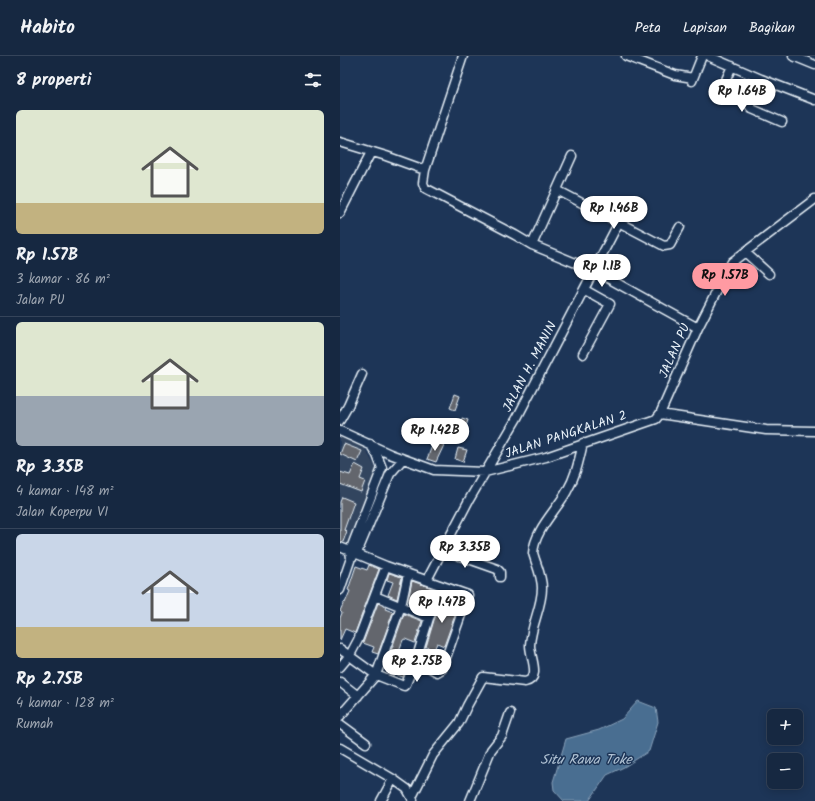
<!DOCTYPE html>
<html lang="id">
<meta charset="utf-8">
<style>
:root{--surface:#162841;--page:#23344c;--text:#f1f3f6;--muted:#9ea6b1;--line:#35445a;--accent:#ff9aa2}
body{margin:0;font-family:Kalam,sans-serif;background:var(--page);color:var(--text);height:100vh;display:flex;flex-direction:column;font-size:15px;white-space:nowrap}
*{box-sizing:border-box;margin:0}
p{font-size:13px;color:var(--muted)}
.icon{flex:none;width:22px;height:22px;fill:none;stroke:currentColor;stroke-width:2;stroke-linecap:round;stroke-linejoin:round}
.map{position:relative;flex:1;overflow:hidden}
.panel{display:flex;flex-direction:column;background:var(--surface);width:340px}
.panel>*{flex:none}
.tools{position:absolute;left:427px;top:653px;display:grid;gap:8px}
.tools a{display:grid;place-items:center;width:36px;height:36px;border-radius:6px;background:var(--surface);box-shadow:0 2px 10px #0003,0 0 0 1px var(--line);font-size:20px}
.price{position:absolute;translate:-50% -34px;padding:0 9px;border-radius:14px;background:#fff;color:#222;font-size:13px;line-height:26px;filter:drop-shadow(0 1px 2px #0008)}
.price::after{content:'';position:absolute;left:50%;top:24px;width:12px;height:9px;margin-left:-6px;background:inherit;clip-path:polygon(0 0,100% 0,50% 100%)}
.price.selected{background:var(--accent);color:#111}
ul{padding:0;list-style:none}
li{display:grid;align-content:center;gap:8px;height:212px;padding:0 16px}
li+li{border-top:1px solid var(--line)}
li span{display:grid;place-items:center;height:124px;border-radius:6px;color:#555}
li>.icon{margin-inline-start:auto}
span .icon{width:72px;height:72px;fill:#fffc;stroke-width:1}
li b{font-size:17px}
h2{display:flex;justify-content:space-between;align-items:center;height:48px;padding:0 16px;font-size:17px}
header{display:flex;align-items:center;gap:24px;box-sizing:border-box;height:56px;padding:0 20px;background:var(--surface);border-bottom:1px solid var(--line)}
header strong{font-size:19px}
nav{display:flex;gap:22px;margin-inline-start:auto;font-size:14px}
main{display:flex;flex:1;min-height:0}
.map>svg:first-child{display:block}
.built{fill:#32445e}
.water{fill:#4a6e91;stroke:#89a2ba}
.building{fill:#63666d;stroke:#e8f1f8}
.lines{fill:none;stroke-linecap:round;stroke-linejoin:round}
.minor-casing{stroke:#e8f1f8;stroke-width:11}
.minor{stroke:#1d3557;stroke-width:8}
.labels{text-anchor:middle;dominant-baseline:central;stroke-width:3;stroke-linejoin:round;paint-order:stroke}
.street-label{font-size:13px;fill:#e8f1f8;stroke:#1d3557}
.water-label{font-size:14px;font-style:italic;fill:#b1c3d4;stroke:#1d3557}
</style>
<header>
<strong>Habito</strong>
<nav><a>Peta</a><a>Lapisan</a><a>Bagikan</a></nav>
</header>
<main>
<section class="panel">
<h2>8 properti<svg class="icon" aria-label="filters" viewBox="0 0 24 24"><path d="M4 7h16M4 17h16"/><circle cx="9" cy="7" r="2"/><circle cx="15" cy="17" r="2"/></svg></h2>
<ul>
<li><span style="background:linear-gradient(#dfe7d0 75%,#c2b280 0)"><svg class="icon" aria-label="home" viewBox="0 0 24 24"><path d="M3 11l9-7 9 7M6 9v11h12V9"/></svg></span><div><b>Rp 1.57B</b><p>3 kamar · 86 m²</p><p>Jalan PU</p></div></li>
<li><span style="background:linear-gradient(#dfe7d0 60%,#9aa5b1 0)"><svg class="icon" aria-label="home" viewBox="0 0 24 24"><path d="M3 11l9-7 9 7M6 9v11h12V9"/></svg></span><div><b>Rp 3.35B</b><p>4 kamar · 148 m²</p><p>Jalan Koperpu VI</p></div></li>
<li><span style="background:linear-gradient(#c9d6e8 75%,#c2b280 0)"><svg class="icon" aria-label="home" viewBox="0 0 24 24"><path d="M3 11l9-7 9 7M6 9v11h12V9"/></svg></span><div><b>Rp 2.75B</b><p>4 kamar · 128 m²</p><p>Rumah</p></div></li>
</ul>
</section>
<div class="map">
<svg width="475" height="745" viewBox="0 0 475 745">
<rect width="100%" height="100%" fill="#1d3557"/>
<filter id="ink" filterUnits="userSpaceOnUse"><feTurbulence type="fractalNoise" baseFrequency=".025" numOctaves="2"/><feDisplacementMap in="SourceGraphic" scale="8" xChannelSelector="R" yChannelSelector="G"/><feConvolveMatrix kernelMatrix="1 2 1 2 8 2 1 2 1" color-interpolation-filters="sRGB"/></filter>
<g filter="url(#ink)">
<path class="built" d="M0,379L22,388L39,417L7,490L0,487Z"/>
<path class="water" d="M298,645L316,652L318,666L309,695L284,711L267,719L249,745H224L214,734L213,726L226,683L259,674L282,663Z"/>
<path class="building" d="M115,338L120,340L115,354L110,352Z
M122,362L128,364L124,376L118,374Z
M94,385L104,389L96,406L87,403Z
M4,388L22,395L17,406L0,398Z
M118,392L127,394L123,406L115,403Z
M15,408L24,413L20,423L25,425L21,436L0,428V416L10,419Z
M2,441L14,446L4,474L7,475L3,486H0V446Z
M29,509L39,513L15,577L5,573L0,584V562L2,557L0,555L4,546L5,547L10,535L8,534L16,510L27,514Z
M49,517L62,521L57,543L48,539L53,526L47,524Z
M72,525L92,532L88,544L91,545L88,551L80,547L79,549L68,545Z
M104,543L119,548L104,590L97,587L94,594L86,591L94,564Z
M38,547L46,551L45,553L53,556L38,598L32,596L34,591L23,587Z
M64,558L82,565L75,587L65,583L63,584L56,603L57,604L68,608L63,621L55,618L57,613L46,609Z"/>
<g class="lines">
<defs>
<path id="minor" d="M123,0L85,114L83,127L85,132L175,179L192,189L255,215L358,272
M286,0L335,19L353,22
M368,0L421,23L475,44
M453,0L475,9
M421,23L411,47L410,51L412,53L442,66
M352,25L362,0
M381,35L392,10
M0,86L46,100L85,114
M217,134L324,190L330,189L340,171
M0,157L31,96
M192,189L232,100
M406,197L429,218
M243,298L270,248L245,234
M320,358L426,374L475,375
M0,364L8,350L22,318
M0,375L50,398L94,414L145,416L206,401L316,363L320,358L358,272L386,217L392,206L475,143
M30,388L37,399L42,412L10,495L11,502L17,497L50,418L63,403
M0,491L46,510L128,539L102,613L97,616L76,604
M103,494L157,513L160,516V521
M87,524L129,444L177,362L278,168
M0,534L11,502
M35,540L89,562
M0,593L36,619L64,630L66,628L76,604L89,562L103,531
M0,611L10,599L18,584L46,510
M0,626L18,640
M0,660L36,619L61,550L68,518
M0,668L26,687
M0,692L53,723L67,733L73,744
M72,741L93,699L119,667L127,650L143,621L185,626C202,622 190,602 190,589C191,569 202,551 202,532C202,520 196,508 193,497C195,473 216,455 227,435C236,420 239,404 243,387
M41,745L53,723
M130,745L151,694L162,680L170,657"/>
</defs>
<use href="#minor" class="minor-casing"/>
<use href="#minor" class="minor"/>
</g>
</g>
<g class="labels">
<g class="street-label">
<text transform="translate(335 295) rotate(-66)">JALAN PU</text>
<text transform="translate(190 311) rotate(-62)">JALAN H. MANIN</text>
<text transform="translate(226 379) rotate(-18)">JALAN PANGKALAN 2</text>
</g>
<g class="water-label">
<text x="246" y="704">Situ Rawa Toke</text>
</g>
</g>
</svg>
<div class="tools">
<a>+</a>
<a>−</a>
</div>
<b class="price" style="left:402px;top:57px">Rp 1.64B</b>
<b class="price" style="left:274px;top:174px">Rp 1.46B</b>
<b class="price" style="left:262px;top:232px">Rp 1.1B</b>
<b class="price selected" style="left:385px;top:241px">Rp 1.57B</b>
<b class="price" style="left:95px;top:396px">Rp 1.42B</b>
<b class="price" style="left:125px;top:513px">Rp 3.35B</b>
<b class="price" style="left:102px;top:568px">Rp 1.47B</b>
<b class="price" style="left:77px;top:627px">Rp 2.75B</b>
</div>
</main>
